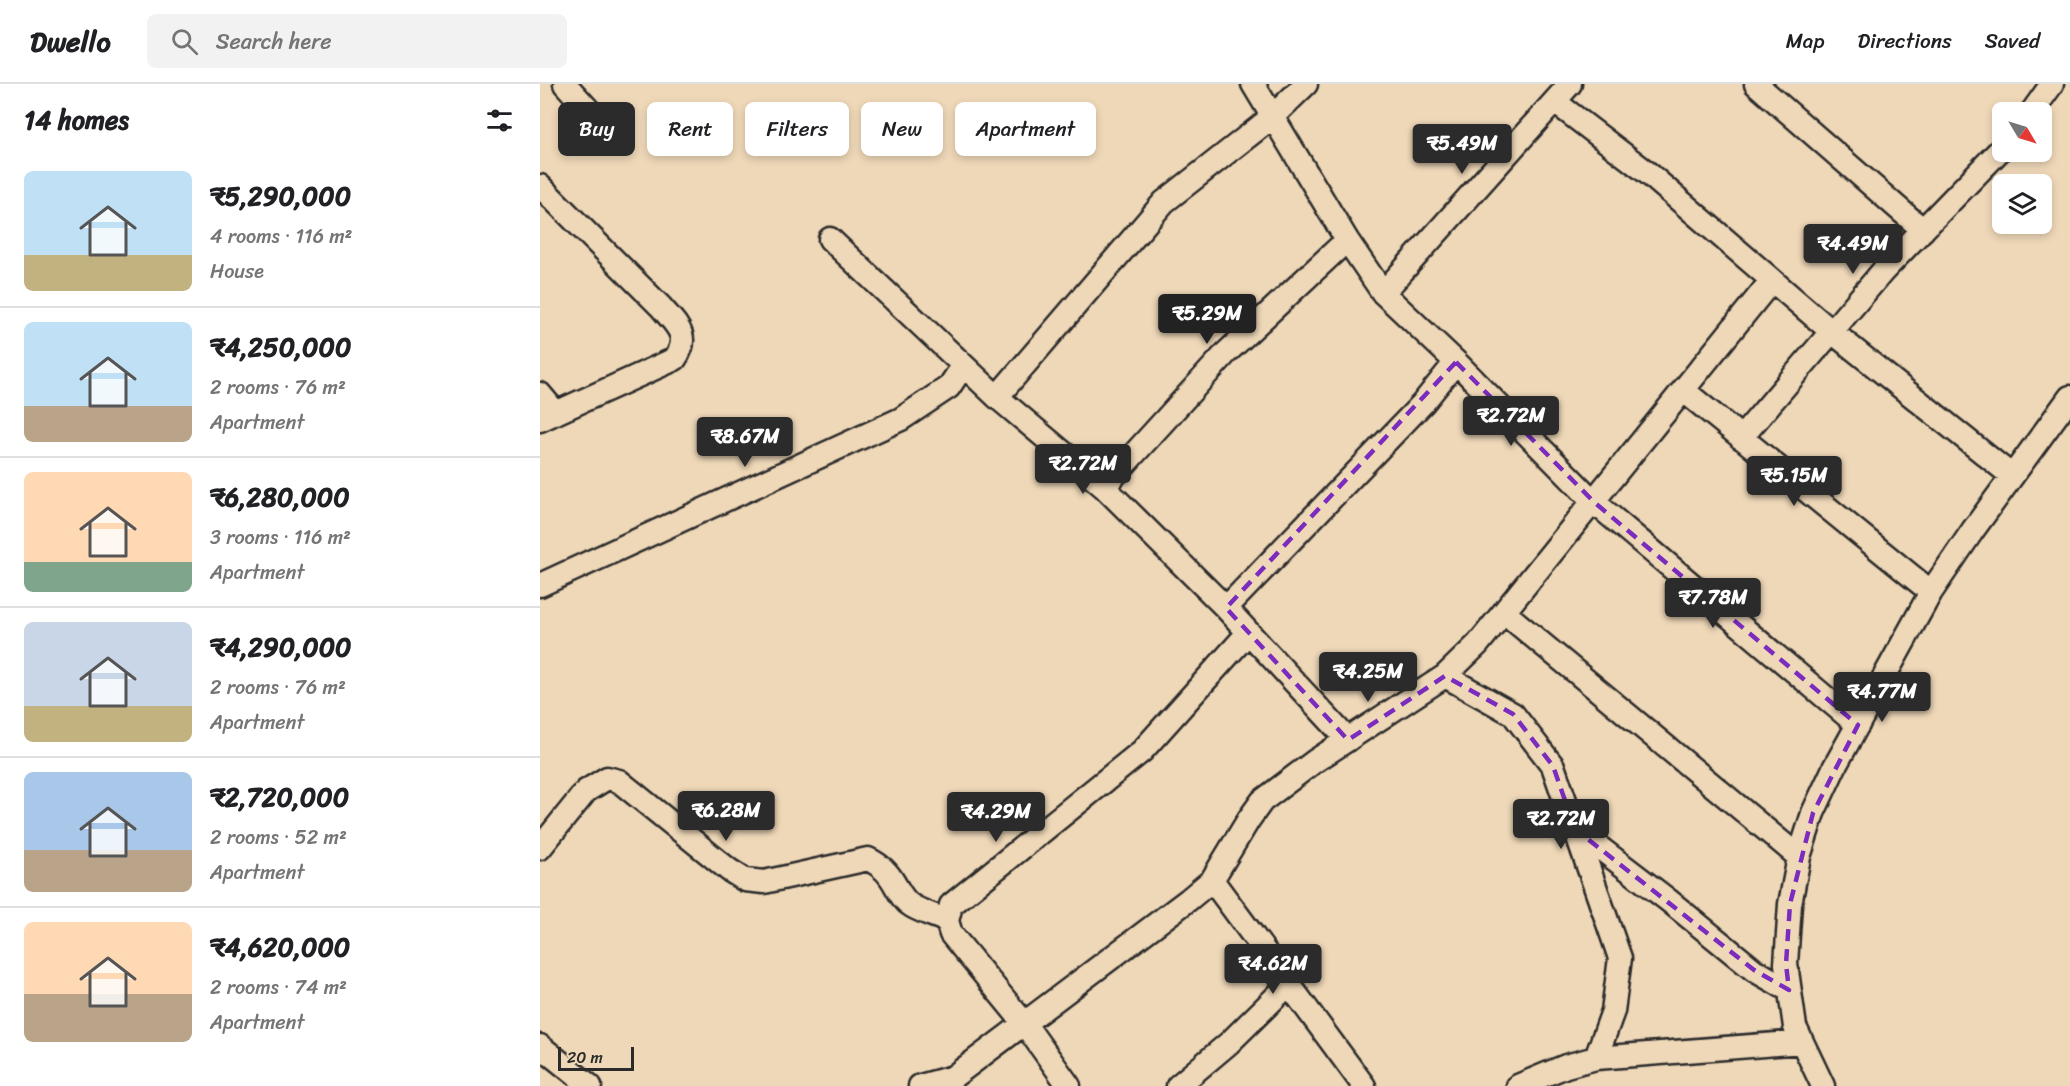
<!DOCTYPE html>
<meta charset="utf-8">
<style>
:root{--surface:#fff;--page:#f2f2f2;--text:#202124;--muted:#757577;--line:#e0e0e0;--accent:#2b2b2b}
body{margin:0;font-family:Sriracha,sans-serif;background:var(--page);color:var(--text);height:100vh;display:flex;flex-direction:column;font-size:22px;white-space:nowrap}
*{box-sizing:border-box;margin:0}
p{font-size:20px;color:var(--muted)}
.icon{flex:none;width:33px;height:33px;fill:none;stroke:currentColor;stroke-width:2;stroke-linecap:round;stroke-linejoin:round}
.map{position:relative;flex:1;overflow:hidden}
.panel{display:flex;flex-direction:column;background:var(--surface);width:540px}
.panel>*{flex:none}
.hud{position:absolute;left:18px;top:18px;width:570px;height:54px;display:flex;gap:12px}
.needle{width:39px;rotate:128deg}
.fabs{position:absolute;left:1452px;top:18px;display:grid;gap:12px}
.fabs a{display:grid;place-items:center;width:60px;height:60px;border-radius:9px;background:var(--surface);box-shadow:0 3px 9px #0003;font-size:30px}
.scale{position:absolute;left:18px;bottom:15px;width:76px;box-sizing:border-box;padding-left:6px;border:3px solid #2b2b2b;border-top:0;font-size:16px;line-height:21px;white-space:nowrap;color:#2b2b2b;-webkit-text-stroke:4px #efd8b8;paint-order:stroke}
.price{position:absolute;translate:-50% -51px;padding:0 14px;border-radius:6px;background:var(--accent);color:#fff;font-size:20px;line-height:39px;filter:drop-shadow(0 2px 3px #0008)}
.price::after{content:'';position:absolute;left:50%;top:36px;width:18px;height:14px;margin-left:-9px;background:inherit;clip-path:polygon(0 0,100% 0,50% 100%)}
.price.current{background:#222;color:#fff}
ul{padding:0;list-style:none}
li{display:flex;align-items:center;gap:18px;height:150px;padding:0 24px}
li+li{border-top:2px solid var(--line)}
li span{display:grid;place-items:center;flex:none;width:168px;height:120px;border-radius:9px;color:#555}
li>.icon{margin-inline-start:auto}
span .icon{width:72px;height:72px;fill:#fffc;stroke-width:1}
li b{font-size:26px}
h2{display:flex;justify-content:space-between;align-items:center;height:72px;padding:0 24px;font-size:26px}
.pill{padding:0 21px;border-radius:9px;background:var(--surface);box-shadow:0 3px 9px #0003;font-size:21px;line-height:54px}
.pill.current{background:var(--accent);color:#fff}
header{display:flex;align-items:center;gap:36px;box-sizing:border-box;height:84px;padding:0 30px;background:var(--surface);border-bottom:2px solid var(--line)}
header strong{font-size:28px}
nav{display:flex;gap:33px;margin-inline-start:auto;font-size:21px}
.search{width:420px;height:54px;background:var(--page);display:flex;align-items:center;gap:15px;box-sizing:border-box;padding:0 21px;border-radius:9px;color:var(--muted);font-size:22px}
main{display:flex;flex:1;min-height:0}
.map>svg:first-child{display:block}
.lines{fill:none;stroke-linecap:round;stroke-linejoin:round}
.street-casing{stroke:#2b2b2b;stroke-width:27}
.street{stroke:#efd8b8;stroke-width:22}
.marked{fill:none;stroke:#7b2cbf;stroke-width:4.5;stroke-dasharray:12 8;stroke-linejoin:round}
</style>
<header>
<strong>Dwello</strong>
<div class="search"><svg class="icon" aria-label="search" viewBox="0 0 24 24"><circle cx="10" cy="10" r="6"/><path d="M15 15l6 6"/></svg>Search here</div>
<nav><a>Map</a><a>Directions</a><a>Saved</a></nav>
</header>
<main>
<section class="panel">
<h2>14 homes<svg class="icon" aria-label="filters" viewBox="0 0 24 24"><path d="M4 7h16M4 17h16"/><circle cx="9" cy="7" r="2"/><circle cx="15" cy="17" r="2"/></svg></h2>
<ul>
<li><span style="background:linear-gradient(#bfe0f5 70%,#c2b280 0)"><svg class="icon" aria-label="home" viewBox="0 0 24 24"><path d="M3 11l9-7 9 7M6 9v11h12V9"/></svg></span><div><b>₹5,290,000</b><p>4 rooms · 116 m²</p><p>House</p></div></li>
<li><span style="background:linear-gradient(#bfe0f5 70%,#b9a48a 0)"><svg class="icon" aria-label="home" viewBox="0 0 24 24"><path d="M3 11l9-7 9 7M6 9v11h12V9"/></svg></span><div><b>₹4,250,000</b><p>2 rooms · 76 m²</p><p>Apartment</p></div></li>
<li><span style="background:linear-gradient(#ffd9b3 75%,#7fa58c 0)"><svg class="icon" aria-label="home" viewBox="0 0 24 24"><path d="M3 11l9-7 9 7M6 9v11h12V9"/></svg></span><div><b>₹6,280,000</b><p>3 rooms · 116 m²</p><p>Apartment</p></div></li>
<li><span style="background:linear-gradient(#c9d6e8 70%,#c2b280 0)"><svg class="icon" aria-label="home" viewBox="0 0 24 24"><path d="M3 11l9-7 9 7M6 9v11h12V9"/></svg></span><div><b>₹4,290,000</b><p>2 rooms · 76 m²</p><p>Apartment</p></div></li>
<li><span style="background:linear-gradient(#a9c7e8 65%,#b9a48a 0)"><svg class="icon" aria-label="home" viewBox="0 0 24 24"><path d="M3 11l9-7 9 7M6 9v11h12V9"/></svg></span><div><b>₹2,720,000</b><p>2 rooms · 52 m²</p><p>Apartment</p></div></li>
<li><span style="background:linear-gradient(#ffd9b3 60%,#b9a48a 0)"><svg class="icon" aria-label="home" viewBox="0 0 24 24"><path d="M3 11l9-7 9 7M6 9v11h12V9"/></svg></span><div><b>₹4,620,000</b><p>2 rooms · 74 m²</p><p>Apartment</p></div></li>
</ul>
</section>
<div class="map">
<svg width="1530" height="1002" viewBox="0 0 1530 1002">
<rect width="100%" height="100%" fill="#efd8b8"/>
<filter id="ink" filterUnits="userSpaceOnUse"><feTurbulence type="fractalNoise" baseFrequency=".0167" numOctaves="2"/><feDisplacementMap in="SourceGraphic" scale="12" xChannelSelector="R" yChannelSelector="G"/><feConvolveMatrix kernelMatrix="1 2 1 2 8 2 1 2 1" color-interpolation-filters="sRGB"/></filter>
<g filter="url(#ink)">
<g class="lines">
<defs>
<path id="street" d="M25,0L75,55
M1216,0L1383,146
M1015,18L1109,90L1291,247L1472,392
M1492,28L1512,0
M0,102L121,223C137,242 151,252 135,275L0,336
M290,155L457,313L564,403L686,524L808,656
M843,209L1030,0
M916,278L1054,418L1318,641
M1143,306L1391,508
M0,310L16,329
M457,313L624,118L731,34L766,0
M1201,354L1343,187L1462,64
M564,403L686,269L807,156
M0,501L361,335L409,303L423,282
M686,524L883,319L916,278L843,209L807,156L713,0
M965,529L1259,773
M905,592L973,630L1013,682L1080,874L1073,927L1056,974
M1035,745L1128,816L1214,886L1249,906
M0,764L46,707L67,694L79,697L189,786L205,796L224,798L328,775C358,789 354,811 372,822C382,828 396,832 407,837
M672,796L824,1002
M0,962L50,1002
M380,1002L413,993L648,816L672,796L709,735L722,717L775,677L905,592L938,560L1232,196
M529,1002L484,939L411,850L407,837L411,821L602,667L708,549
M638,1002L689,959L750,899
M978,1002L1026,982L1056,974L1262,958
M1283,1002L1255,943L1246,880L1250,820L1259,773L1273,729L1295,682L1391,508L1433,446L1530,313"/>
</defs>
<use href="#street" class="street-casing"/>
<use href="#street" class="street"/>
</g>
</g>
<path class="marked" d="M916,278L1054,418L1318,641L1273,729L1250,820L1246,880L1249,906L1214,886L1035,745L1013,682L973,630L905,592L808,656L686,524Z"/>
</svg>
<div class="fabs">
<a><svg class="needle" viewBox="-14 -14 28 28"><path d="M0-13l5 13h-10z" fill="#e53935"/><path d="M0 13l5-13h-10z" fill="#757577"/></svg></a>
<a><svg class="icon" aria-label="layers" viewBox="0 0 24 24"><path d="M12 4l9 5-9 5-9-5zM3 14l9 5 9-5"/></svg></a>
</div>
<div class="scale">20 m</div>
<b class="price" style="left:922px;top:91px">₹5.49M</b>
<b class="price" style="left:1313px;top:191px">₹4.49M</b>
<b class="price current" style="left:667px;top:261px">₹5.29M</b>
<b class="price" style="left:971px;top:363px">₹2.72M</b>
<b class="price" style="left:205px;top:384px">₹8.67M</b>
<b class="price" style="left:543px;top:411px">₹2.72M</b>
<b class="price" style="left:1254px;top:423px">₹5.15M</b>
<b class="price" style="left:1173px;top:545px">₹7.78M</b>
<b class="price" style="left:828px;top:619px">₹4.25M</b>
<b class="price" style="left:1342px;top:639px">₹4.77M</b>
<b class="price" style="left:186px;top:758px">₹6.28M</b>
<b class="price" style="left:456px;top:759px">₹4.29M</b>
<b class="price" style="left:1021px;top:766px">₹2.72M</b>
<b class="price" style="left:733px;top:911px">₹4.62M</b>
<div class="hud">
<a class="pill current">Buy</a>
<a class="pill">Rent</a>
<a class="pill">Filters</a>
<a class="pill">New</a>
<a class="pill">Apartment</a>
</div>
</div>
</main>
